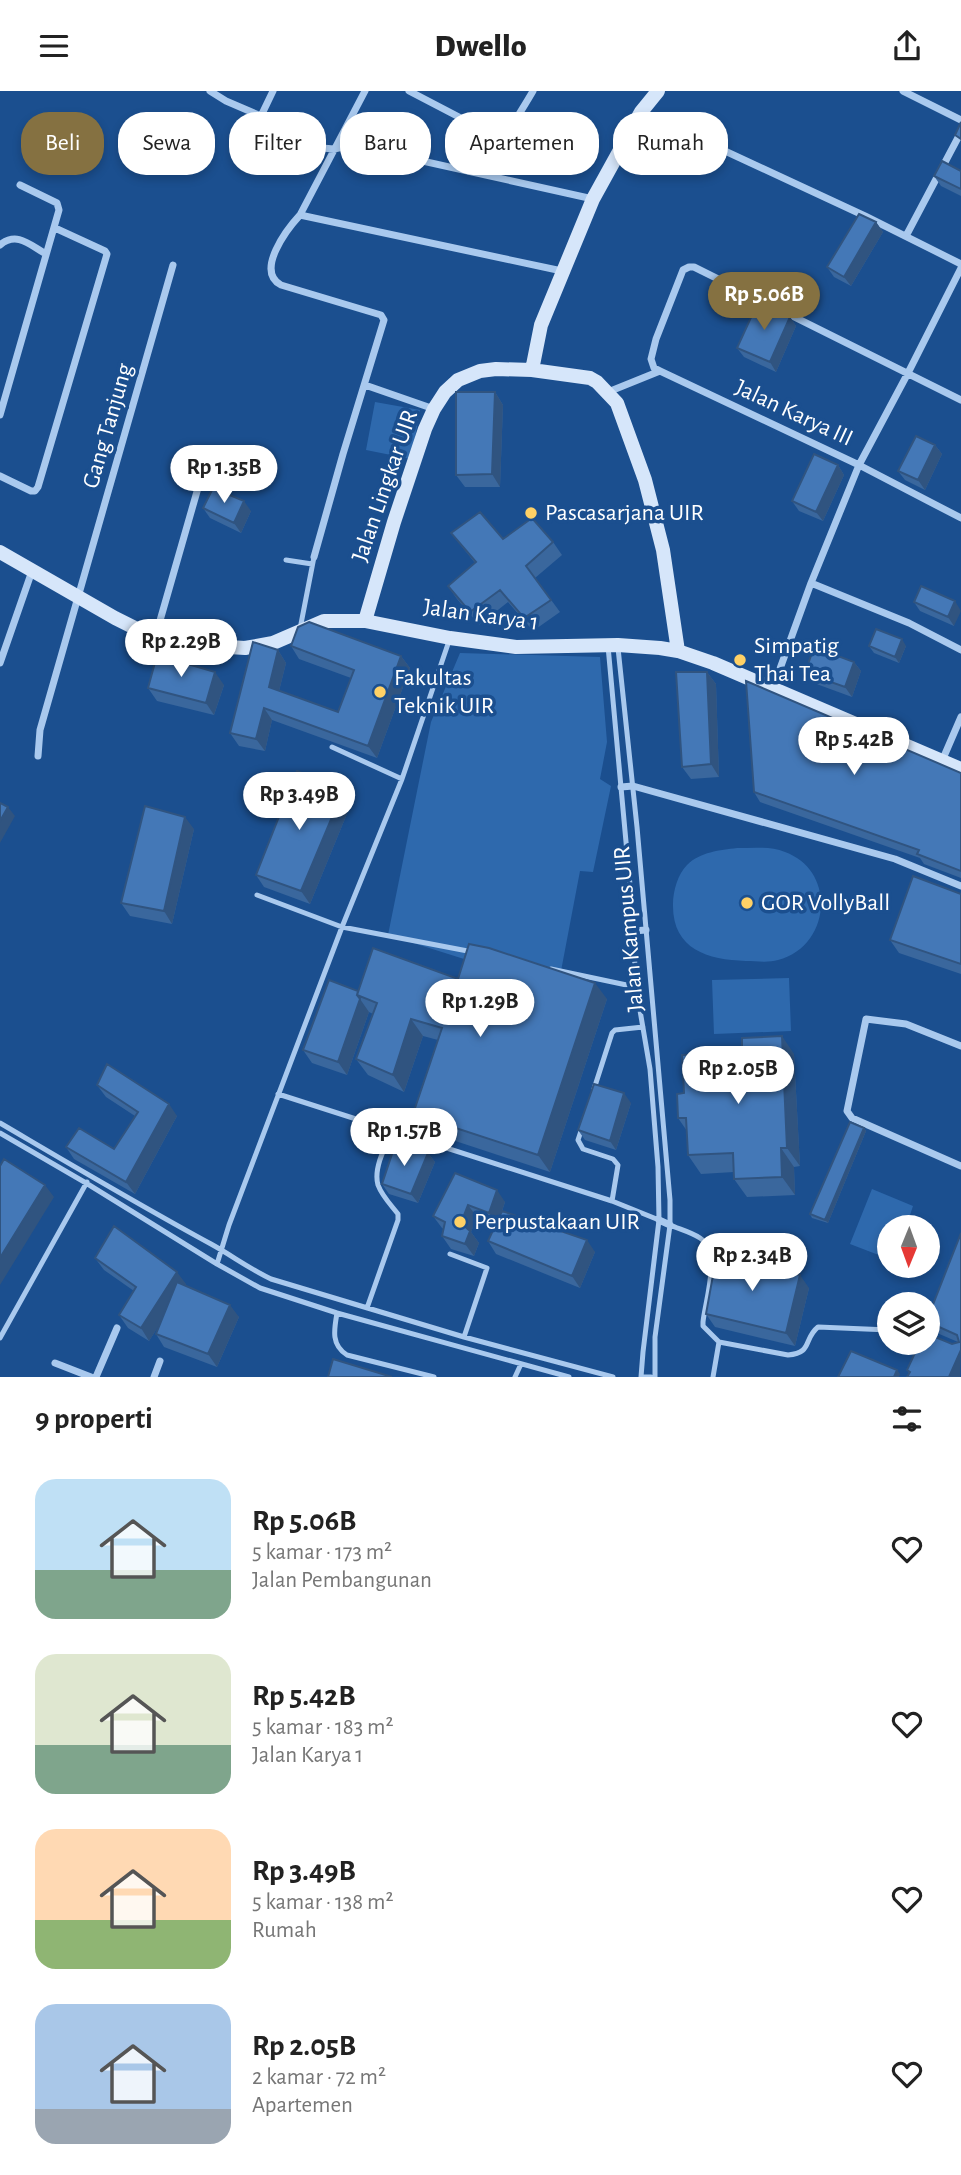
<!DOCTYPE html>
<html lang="id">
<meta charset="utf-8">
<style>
:root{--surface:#fff;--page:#f2f2f2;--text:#222;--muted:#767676;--accent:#857141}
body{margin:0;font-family:"Alegreya Sans",sans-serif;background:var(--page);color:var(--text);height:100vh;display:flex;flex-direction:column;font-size:26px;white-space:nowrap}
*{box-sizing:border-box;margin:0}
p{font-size:23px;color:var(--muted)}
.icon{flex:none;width:38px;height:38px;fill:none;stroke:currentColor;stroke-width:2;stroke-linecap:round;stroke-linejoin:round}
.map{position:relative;height:1286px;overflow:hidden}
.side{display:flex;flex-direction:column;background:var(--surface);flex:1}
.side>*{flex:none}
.banner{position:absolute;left:21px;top:21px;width:920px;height:63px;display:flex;gap:14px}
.needle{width:46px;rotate:181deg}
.fabs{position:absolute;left:877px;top:1124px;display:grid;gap:14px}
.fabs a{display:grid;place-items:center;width:63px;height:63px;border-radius:50%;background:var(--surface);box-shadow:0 4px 10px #0003;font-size:35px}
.price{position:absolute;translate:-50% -60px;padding:0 16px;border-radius:24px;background:#fff;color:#222;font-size:23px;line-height:46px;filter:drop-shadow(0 2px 4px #0008)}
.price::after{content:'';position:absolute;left:50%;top:42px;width:21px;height:16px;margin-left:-10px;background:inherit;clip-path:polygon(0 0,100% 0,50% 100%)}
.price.selected{background:var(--accent);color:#fff}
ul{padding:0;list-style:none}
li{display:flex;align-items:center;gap:21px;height:175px;padding:0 35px}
li span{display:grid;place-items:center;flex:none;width:196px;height:140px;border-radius:21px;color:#555}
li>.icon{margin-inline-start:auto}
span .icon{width:84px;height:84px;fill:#fffc;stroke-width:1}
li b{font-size:30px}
h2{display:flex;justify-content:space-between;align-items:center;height:84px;padding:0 35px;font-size:30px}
.tag{padding:0 24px;border-radius:28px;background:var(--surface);box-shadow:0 4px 10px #0003;font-size:24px;line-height:63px}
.tag.selected{background:var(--accent);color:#fff}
header{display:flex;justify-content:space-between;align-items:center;height:91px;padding:0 35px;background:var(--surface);font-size:32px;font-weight:800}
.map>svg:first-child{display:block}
.green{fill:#2e69ad}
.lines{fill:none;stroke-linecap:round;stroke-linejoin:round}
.lane{stroke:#a9c9ee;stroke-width:5}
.street{stroke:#a9c9ee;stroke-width:7}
.secondary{stroke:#d6e6fa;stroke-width:14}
.wall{fill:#3a679d}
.shaded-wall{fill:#305480}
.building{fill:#4478b7;stroke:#305480;stroke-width:2}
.poi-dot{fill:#ffd166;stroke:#1b4f8f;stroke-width:2.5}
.labels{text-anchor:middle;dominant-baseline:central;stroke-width:7;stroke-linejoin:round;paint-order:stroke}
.street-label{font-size:24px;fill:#fff;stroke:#1b4f8f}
.poi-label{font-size:24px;fill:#fff;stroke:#1b4f8f;text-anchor:start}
</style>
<header><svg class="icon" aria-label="menu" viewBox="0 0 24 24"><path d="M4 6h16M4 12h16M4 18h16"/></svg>Dwello<svg class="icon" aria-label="share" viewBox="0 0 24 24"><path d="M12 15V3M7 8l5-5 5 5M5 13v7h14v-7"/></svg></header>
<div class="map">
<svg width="961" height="1286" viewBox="0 0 961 1286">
<rect width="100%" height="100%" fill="#1b4f8f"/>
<path class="green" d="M375,311L420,319L411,368L366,359Z
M460,562L600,566L607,651L600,688L611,695L593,781L580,780L561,880L483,874L388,844L431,631Z
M737,757C753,757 770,755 785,761C837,780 831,855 778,869C768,872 756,870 746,870C707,869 672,858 673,813C673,800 678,783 687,774C700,761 720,759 737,757Z
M789,887L791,940L714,943L712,889Z
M872,1098L913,1115L906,1136H889V1168L850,1153Z"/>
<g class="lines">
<path class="lane" d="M286,469L312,473
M300,538L314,466
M608,555L632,816L636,896L650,978L658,1076L659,1129L643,1261L641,1286
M618,557L637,736L670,1109V1134L655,1246V1286
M332,656L402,688
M257,804L342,836L473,861
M551,878L636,896
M594,998L612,942L615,939L643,936
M278,1003L612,1110L659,1129
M0,1032C70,1073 139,1114 211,1153C231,1164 250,1178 271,1188L464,1246L613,1286
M582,1037L578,1049L583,1058L613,1068L618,1074L612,1110
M0,1042L86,1092L217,1173L260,1197L337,1222L569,1286
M670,1134C679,1138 691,1141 700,1147C722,1161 705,1210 703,1231V1235L719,1251L788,1264C813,1262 803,1248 818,1236L889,1239
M450,1163L487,1177L464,1246
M217,1173L229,1134L342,836L402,688L450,547
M367,1217L398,1129V1123C391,1114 382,1105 378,1094C373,1077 386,1054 393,1039
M337,1222C334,1239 331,1254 347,1264L434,1286
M0,1247L87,1091
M515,1286L521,1273
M643,1286H651
M713,1286L719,1251"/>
<path class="street" d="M210,0L226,10L291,38L322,57L334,58L348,55L373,59L593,108
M409,0L503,49
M903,0L961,29
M641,21L865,125L961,173
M261,25L273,0
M490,85C497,54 517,28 533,0
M300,124L562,180
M906,145L961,41
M0,154C17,140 30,154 46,163
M660,280L654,277L651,268L656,248L683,179L689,176H694L961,309
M365,294L434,318
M608,301L660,280L859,374L961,427
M0,324L59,119L57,112L20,94
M0,385L31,400H35L38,396L107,163L105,160L55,137
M314,466L343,363L384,229L381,224L281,194C255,180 287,138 300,124L365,0
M811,492L909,532L961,559
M155,547L200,390
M0,572L32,480
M773,597L811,492L859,374L908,282L961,177
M38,665L40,639L173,174
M942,670L961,626
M621,696L633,695L895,768L961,795
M633,840L646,839
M961,955L906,933L866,928L847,1020L852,1027L961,1075
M659,1129L670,1134
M55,1272L91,1286
M96,1286L117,1237
M154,1286L160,1270"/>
<path class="secondary" d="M532,279L541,234L593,108L641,21L658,0
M0,461L115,527L155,547L181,553L245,557L273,552L324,530H365L450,547L516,556L618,554L660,557L678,560L713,572L961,678
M365,530L394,431L425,338L434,318L445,301L458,289L480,280L496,278L532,279L590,287L597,291L617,312L645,389L663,459L678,560"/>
</g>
<path class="wall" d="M961,80V105L941,95L934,85Z
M876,131L883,141L851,195L834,186L827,176Z
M790,226L796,235L776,281L744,266L737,257Z
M495,301L503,314L500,396H465L456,384Z
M935,354L942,363L925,399L905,389L898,380Z
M838,374L844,384L823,430L799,420L792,410Z
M203,417L251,420L241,442L210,427Z
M451,442L503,448L553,451L562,464L535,487L560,521L533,540L508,511L479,534L457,508L448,495L475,472Z
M955,510L954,535L920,520L914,511Z
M291,555L401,565L410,577L377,667L272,629L265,660L239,655L230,642L278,559L286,572L279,600L338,621L351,587L299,568Z
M869,555H906L899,572L874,562Z
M854,571L861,580L852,606L811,591L805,582Z
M707,581L716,593L719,686L691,688L682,676Z
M224,594L214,624L157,610L148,597Z
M948,677L961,682V787L924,773L920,767L760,711L754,701Z
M343,700L351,713L310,813L264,796L256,784Z
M194,738L172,833L130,825L121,812Z
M961,803V883L899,862L890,849Z
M458,888L607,908L550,1081L425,1040L413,1023L438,949L423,945L404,1001L368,984L356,968L373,923L369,921L347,984L312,972L303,959L358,900Z
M794,963L800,1075L794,1076L795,1104L747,1106L734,1088V1081L701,1083L688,1064L687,1040L678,1027L684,1002Z
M97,994L177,1025L135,1103L74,1068L66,1056L114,1058L135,1025L106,1006Z
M631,1012L616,1059L585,1049L578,1039Z
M864,1037L866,1040L828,1132L812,1127L810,1123Z
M428,1062L435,1071L418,1112L389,1103L382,1093Z
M455,1082L505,1111L502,1120L595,1161L580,1197L496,1163L488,1150L495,1134L477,1126L471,1141L479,1152L474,1165L451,1158L442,1145L444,1138L442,1137L433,1125Z
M961,1142L960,1286L909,1282L907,1279L952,1253L958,1251L930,1239L928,1235V1220L930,1221Z
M95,1167L186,1193L185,1194L239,1226L217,1276L164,1256L156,1243L159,1234L149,1250L128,1237L119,1224L134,1200L104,1179Z
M809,1197L795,1255L715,1236L706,1223Z"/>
<path class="shaded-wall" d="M876,131L883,141L851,195L844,186Z
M790,226L796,235L776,281L770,271Z
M495,301L503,314L500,396L492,383Z
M935,354L942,363L925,399L918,389Z
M838,374L844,384L823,430L816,421Z
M244,410L251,420L241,442L234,432Z
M955,510L961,520L954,535L948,526Z
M902,548L906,555L899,572L895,566Z
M278,559L286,572L277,608L269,596Z
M401,565L410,577L377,667L368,655Z
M854,571L861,580L852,606L845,596Z
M215,581L224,594L214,624L206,612Z
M707,581L716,593L719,686L711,673Z
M264,617L272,629L265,660L256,648Z
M343,700L351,713L310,813L301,800Z
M8,716L15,725L0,752V730Z
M185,726L194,738L172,833L164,820Z
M595,892L607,908L550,1081L538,1064Z
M360,908L369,921L347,984L338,971Z
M411,928L423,945L404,1001L393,984Z
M782,945L794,963L800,1075L787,1057Z
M624,1002L631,1012L616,1059L610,1050Z
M169,1013L177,1025L135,1103L126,1091Z
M864,1037L866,1040L828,1132L825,1129Z
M781,1057L794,1076L795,1104L782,1086Z
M428,1062L435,1071L418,1112L411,1103Z
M45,1094L54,1106L0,1194V1167Z
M497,1099L505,1111L497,1135L489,1122Z
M468,1114L477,1126L471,1141L479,1152L474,1165L465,1153L461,1132Z
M587,1149L595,1161L580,1197L572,1185Z
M177,1181L186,1193L149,1250L141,1237Z
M800,1184L809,1197L795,1255L786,1242Z
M230,1214L239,1226L217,1276L208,1263Z
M961,1259L960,1286H949Z
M897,1279L900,1283L899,1286H894Z"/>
<path class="building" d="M961,31V48L955,44Z
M942,70L961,80V98L934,85Z
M859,123L876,131L844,186L827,176Z
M758,211L790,226L770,271L737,257Z
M456,301H495L492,383L456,384Z
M916,345L935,354L918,389L898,380Z
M814,363L838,374L816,421L792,410Z
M213,397L244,410L234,432L203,417Z
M480,421L503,448L532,427L553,451L526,475L551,509L524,527L500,499L470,521L448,495L476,471L451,442Z
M921,495L955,510L948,526L914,511Z
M309,531L401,565L368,655L264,617L256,648L230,642L253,551L278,559L269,596L338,621L354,579L291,555L298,536Z
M876,538L902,548L895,566L869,555Z
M814,556L854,571L845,596L805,582Z
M157,564L215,581L206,612L148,597Z
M676,581H707L711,673L682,676Z
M746,590L961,682V780L917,763L919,759L754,701Z
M297,680L343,700L301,800L256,784Z
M0,712L8,716L0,730Z
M145,715L185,726L164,820L121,812Z
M913,785L961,803V873L890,849Z
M469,853L489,857L595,892L538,1064L413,1023L442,937L411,928L393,984L356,968L377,912L357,904L373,857L458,888Z
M329,889L358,900L357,904L360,908L338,971L303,959Z
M782,945L787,1057H781L782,1086L734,1088L733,1062L688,1064L686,1027H678L677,1003L684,1002L682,964L742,961V947Z
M107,973L169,1013L126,1091L66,1056L79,1037L114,1058L138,1021L97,994Z
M594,993L624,1002L610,1050L578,1039Z
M850,1031L864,1037L825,1129L810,1123Z
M396,1051L428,1062L411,1103L382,1093Z
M4,1068L45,1094L0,1167V1075Z
M455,1082L497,1099L489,1122L468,1114L461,1132L470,1140L465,1153L442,1145L445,1131L433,1125Z
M502,1120L587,1149L572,1185L488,1150Z
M114,1135L177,1181L141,1237L119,1224L136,1196L95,1167Z
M961,1142V1259L949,1286H907L910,1281L907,1279L920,1251H928V1243L952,1253L959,1251L957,1244L928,1231V1220L930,1221Z
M717,1162L800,1184L786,1242L706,1223Z
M177,1191L230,1214L208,1263L156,1243Z
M851,1260L897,1279L894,1286H838Z
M333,1268L392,1286H328Z"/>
<g class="poi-dot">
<circle cx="531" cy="422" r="7"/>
<circle cx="740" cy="569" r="7"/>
<circle cx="380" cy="601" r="7"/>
<circle cx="747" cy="812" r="7"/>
<circle cx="460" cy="1131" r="7"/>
</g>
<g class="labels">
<g class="street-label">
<text transform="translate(794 322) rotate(25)">Jalan Karya III</text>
<text transform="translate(108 335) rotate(-74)">Gang Tanjung</text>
<text transform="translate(385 395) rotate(-71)">Jalan Lingkar UIR</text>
<text transform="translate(481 524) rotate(8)">Jalan Karya 1</text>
<text transform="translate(629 838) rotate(-95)">Jalan Kampus UIR</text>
</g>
<g class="poi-label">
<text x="545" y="422">Pascasarjana UIR</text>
<text x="754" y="555">Simpatig<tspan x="754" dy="28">Thai Tea</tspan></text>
<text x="394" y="587">Fakultas<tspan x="394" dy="28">Teknik UIR</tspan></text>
<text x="761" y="812">GOR VollyBall</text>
<text x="474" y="1131">Perpustakaan UIR</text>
</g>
</g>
</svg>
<div class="fabs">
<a><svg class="needle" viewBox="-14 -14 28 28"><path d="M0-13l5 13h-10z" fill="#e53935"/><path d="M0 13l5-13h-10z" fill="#767676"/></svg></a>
<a><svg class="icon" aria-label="layers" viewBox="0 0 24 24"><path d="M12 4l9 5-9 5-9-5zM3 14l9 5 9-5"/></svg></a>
</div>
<b class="price selected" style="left:764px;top:241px">Rp 5.06B</b>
<b class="price" style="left:224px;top:414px">Rp 1.35B</b>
<b class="price" style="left:181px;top:588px">Rp 2.29B</b>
<b class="price" style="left:854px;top:686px">Rp 5.42B</b>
<b class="price" style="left:299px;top:741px">Rp 3.49B</b>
<b class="price" style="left:480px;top:948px">Rp 1.29B</b>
<b class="price" style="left:738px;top:1015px">Rp 2.05B</b>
<b class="price" style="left:404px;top:1077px">Rp 1.57B</b>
<b class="price" style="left:752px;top:1202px">Rp 2.34B</b>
<div class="banner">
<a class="tag selected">Beli</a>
<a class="tag">Sewa</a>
<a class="tag">Filter</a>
<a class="tag">Baru</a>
<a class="tag">Apartemen</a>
<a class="tag">Rumah</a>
</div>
</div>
<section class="side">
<h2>9 properti<svg class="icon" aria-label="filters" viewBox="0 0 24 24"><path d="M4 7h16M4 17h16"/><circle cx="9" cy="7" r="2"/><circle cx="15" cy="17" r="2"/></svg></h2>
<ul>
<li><span style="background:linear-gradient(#bfe0f5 65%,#7fa58c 0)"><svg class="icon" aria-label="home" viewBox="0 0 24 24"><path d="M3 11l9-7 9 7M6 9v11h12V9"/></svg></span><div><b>Rp 5.06B</b><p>5 kamar · 173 m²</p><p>Jalan Pembangunan</p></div><svg class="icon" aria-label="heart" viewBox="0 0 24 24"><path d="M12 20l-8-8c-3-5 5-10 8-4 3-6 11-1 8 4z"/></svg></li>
<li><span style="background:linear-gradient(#dfe7d0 65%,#7fa58c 0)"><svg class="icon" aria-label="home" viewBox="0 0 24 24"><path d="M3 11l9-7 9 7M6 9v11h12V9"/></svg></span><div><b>Rp 5.42B</b><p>5 kamar · 183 m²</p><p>Jalan Karya 1</p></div><svg class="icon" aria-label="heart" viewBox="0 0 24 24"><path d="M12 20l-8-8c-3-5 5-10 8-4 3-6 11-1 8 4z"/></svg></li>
<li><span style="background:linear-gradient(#ffd9b3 65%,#8fb573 0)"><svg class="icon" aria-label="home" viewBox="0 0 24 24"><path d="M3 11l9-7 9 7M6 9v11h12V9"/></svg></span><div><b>Rp 3.49B</b><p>5 kamar · 138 m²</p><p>Rumah</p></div><svg class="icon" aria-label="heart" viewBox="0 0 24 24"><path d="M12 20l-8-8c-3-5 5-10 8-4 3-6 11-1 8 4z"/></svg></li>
<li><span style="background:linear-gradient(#a9c7e8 75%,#9aa5b1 0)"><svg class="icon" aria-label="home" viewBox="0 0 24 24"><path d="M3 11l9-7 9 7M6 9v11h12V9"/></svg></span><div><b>Rp 2.05B</b><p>2 kamar · 72 m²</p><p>Apartemen</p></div><svg class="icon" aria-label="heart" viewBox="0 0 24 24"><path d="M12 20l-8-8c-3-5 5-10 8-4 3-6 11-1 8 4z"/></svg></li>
</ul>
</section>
